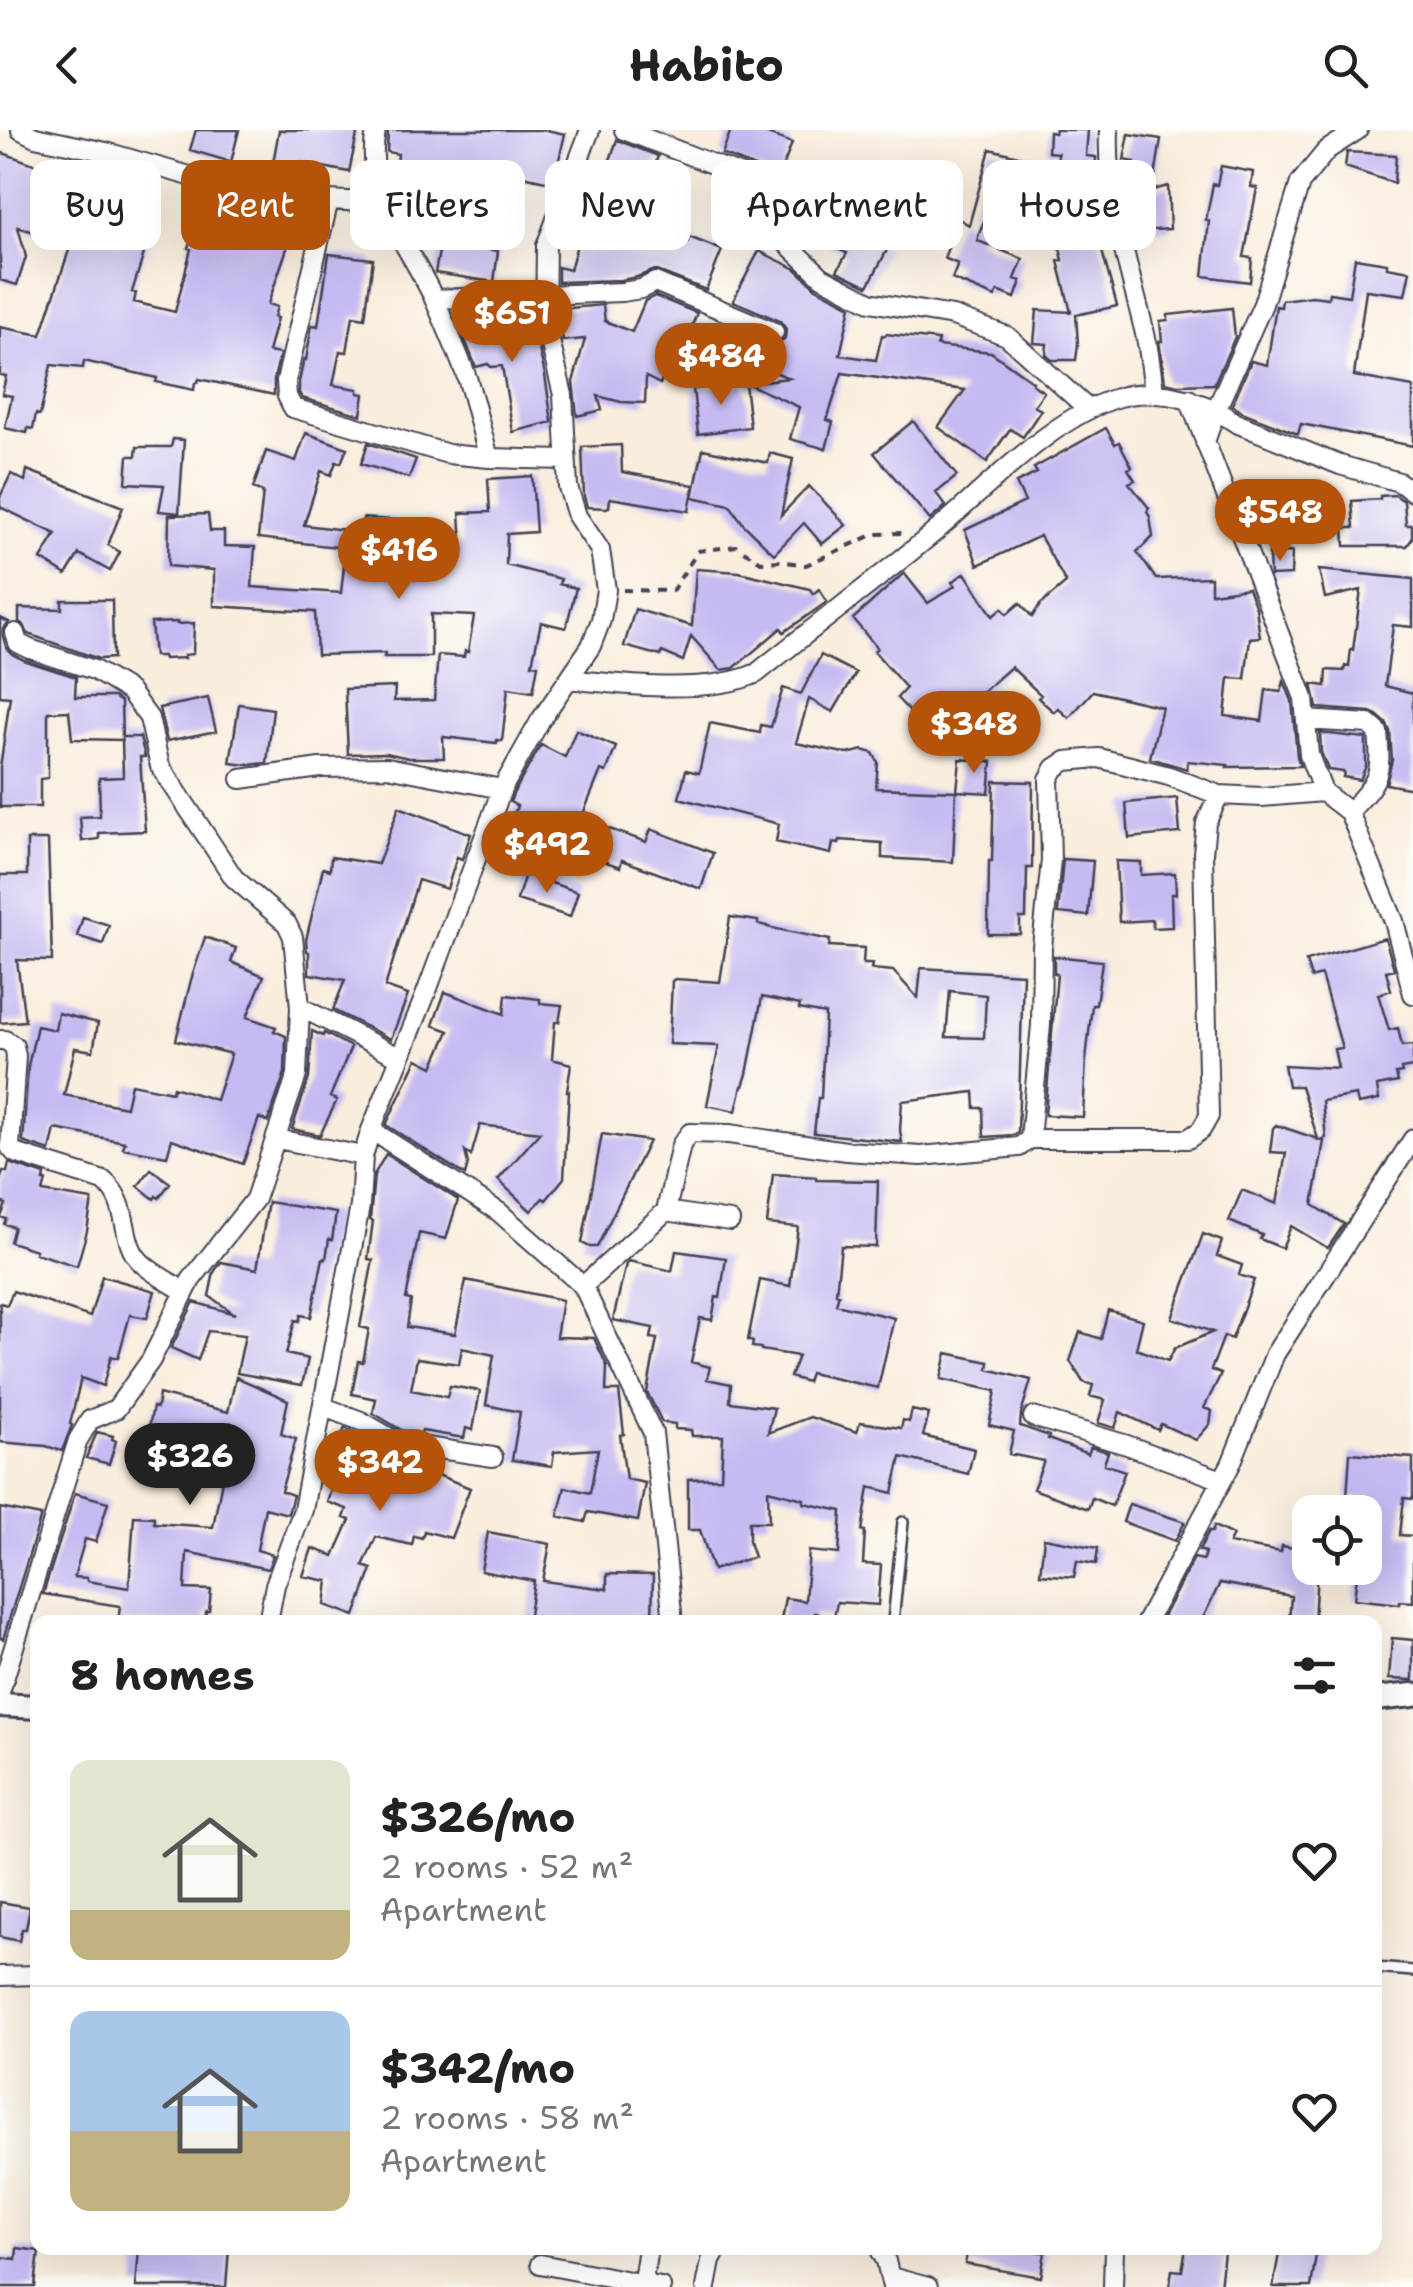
<!DOCTYPE html>
<meta charset="utf-8">
<style>
:root{--surface:#fff;--page:#f6f6f6;--text:#222;--muted:#767676;--line:#e0e0e0;--accent:#b45309}
body{margin:0;font-family:"Shantell Sans",sans-serif;background:var(--page);color:var(--text);height:100vh;display:flex;flex-direction:column;font-size:38px;white-space:nowrap}
*{box-sizing:border-box;margin:0}
p{font-size:32px;color:var(--muted)}
.icon{flex:none;width:55px;height:55px;fill:none;stroke:currentColor;stroke-width:2;stroke-linecap:round;stroke-linejoin:round}
.map{position:relative;flex:1;overflow:hidden}
.panel{position:absolute;left:30px;top:1485px;width:1352px;height:640px;display:flex;flex-direction:column;background:var(--surface);border-radius:20px;box-shadow:0 10px 40px #0002}
.panel>*{flex:none}
.hud{position:absolute;left:30px;top:30px;width:1355px;height:90px;display:flex;gap:20px}
.buttons{position:absolute;left:1292px;top:1365px;display:grid;gap:20px}
.buttons a{display:grid;place-items:center;width:90px;height:90px;border-radius:20px;background:var(--surface);box-shadow:0 10px 40px #0002;font-size:50px}
.price{position:absolute;translate:-50% -85px;padding:0 22px;border-radius:35px;background:var(--accent);color:#fff;font-size:32px;line-height:65px;filter:drop-shadow(0 2px 5px #0008)}
.price::after{content:'';position:absolute;left:50%;top:60px;width:30px;height:22px;margin-left:-15px;background:inherit;clip-path:polygon(0 0,100% 0,50% 100%)}
.price.on{background:#222;color:#fff}
ul{padding:0;list-style:none}
li{display:flex;align-items:center;gap:30px;height:250px;padding:0 40px}
li+li{border-top:2px solid var(--line)}
li span{display:grid;place-items:center;flex:none;width:280px;height:200px;border-radius:20px;color:#555}
li>.icon{margin-inline-start:auto}
span .icon{width:120px;height:120px;fill:#fffc;stroke-width:1}
li b{font-size:42px}
h2{display:flex;justify-content:space-between;align-items:center;height:120px;padding:0 40px;font-size:42px}
.pill{padding:0 35px;border-radius:20px;background:var(--surface);box-shadow:0 10px 40px #0002;font-size:35px;line-height:90px}
.pill.on{background:var(--accent);color:#fff}
header{display:flex;justify-content:space-between;align-items:center;height:130px;padding:0 40px;background:var(--surface);font-size:45px;font-weight:700}
.map>svg:first-child{display:block}
.building{fill:#c6baf2;fill-rule:evenodd}
.lines{fill:none;stroke-linecap:round;stroke-linejoin:round}
.service-casing{stroke:#424053;stroke-width:14}
.minor-casing{stroke:#424053;stroke-width:22}
.tertiary-casing{stroke:#424053;stroke-width:28}
.path{stroke:#424053;stroke-width:4;stroke-dasharray:8 8;stroke-linecap:butt}
.service{stroke:#fff;stroke-width:9}
.minor{stroke:#fff;stroke-width:18}
.tertiary{stroke:#fff;stroke-width:22}
</style>
<header><svg class="icon" aria-label="back" viewBox="0 0 24 24"><path d="M15 5l-7 7 7 7"/></svg>Habito<svg class="icon" aria-label="search" viewBox="0 0 24 24"><circle cx="10" cy="10" r="6"/><path d="M15 15l6 6"/></svg></header>
<div class="map">
<svg width="1413" height="2157" viewBox="0 0 1413 2157">
<rect width="100%" height="100%" fill="#fdfcf7"/>
<filter id="ink" filterUnits="userSpaceOnUse"><feTurbulence type="fractalNoise" baseFrequency=".01" numOctaves="2"/><feDisplacementMap in="SourceGraphic" scale="20" xChannelSelector="R" yChannelSelector="G"/><feConvolveMatrix kernelMatrix="1 2 1 2 8 2 1 2 1" color-interpolation-filters="sRGB"/></filter>
<filter id="wash" filterUnits="userSpaceOnUse"><feTurbulence type="fractalNoise" baseFrequency=".0048" numOctaves="4" result="noise"/><feDisplacementMap in="SourceGraphic" scale="40" xChannelSelector="R" yChannelSelector="G"/><feGaussianBlur stdDeviation="2.25" result="paint"/><feColorMatrix in="noise" values="0 0 0 0 0 0 0 0 0 0 0 0 0 0 0 0 0 1.4 0 .05"/><feComposite in="paint" operator="in"/></filter>
<g filter="url(#wash)">
<rect width="100%" height="100%" fill="#f9eddd"/>
<g id="blocks">
<path class="building" d="M196,0H239L231,32L190,20Z
M279,0H358L349,42L297,32L294,48L271,44Z
M388,0H546L565,4L558,34L555,33L550,52L459,32L455,82L399,77L394,65L398,24L387,22Z
M731,0H757L792,13L778,50L757,38L722,24Z
M1055,0H1088L1086,26L1096,27L1094,57L1056,54L1058,23L1048,22L1049,2L1055,3Z
M1129,4L1161,9L1153,60L1168,56L1170,99L1138,101L1136,65L1151,60L1136,59L1135,32L1124,30Z
M617,10L658,26L644,68L602,53Z
M990,19L1026,28L1010,81L991,76L978,106V111L1023,129L1015,149L1021,151L1015,168L998,161L995,167L952,149L958,134L944,128L959,89L969,95Z
M0,22L42,37L46,35L92,50L93,48L120,56L124,62L159,75L132,162L136,163L134,172L175,182L191,119L188,118L203,69L240,80L243,70L259,72V75L284,83L282,87L296,92L268,174L277,177L274,187L277,188L268,222L280,224L274,249V265L199,249L197,253H195L194,260L156,252L157,248L84,231L83,238L51,235L40,285L36,284L33,299L28,298L27,303L5,298L12,266L2,264L6,246L0,245V197L41,205L71,114L18,97L26,127L17,155L0,150Z
M1347,22L1396,25L1394,53L1345,37Z
M1221,36L1253,42L1251,57L1257,58L1244,127L1252,128L1250,152L1203,146L1209,91L1206,90L1213,54L1217,55Z
M799,60L854,83L847,98L887,120L868,156L837,141L847,123L793,100L789,82Z
M1090,77L1117,176L1076,185L1078,214L1076,230H1052L1046,225L1047,214L1034,213L1037,180L1071,182L1058,131L1063,130L1052,88Z
M634,95L673,110L675,106L688,111L689,107L722,120L706,160L655,140L637,147L621,150L558,152V137L570,140L579,107L624,119Z
M441,111L498,121L494,152L435,143Z
M759,121L796,139L816,158L851,176L840,225L876,230L882,205L885,206L886,204L938,210L937,216L991,222L1033,252L1032,254L1044,262L1034,276L1041,280L1023,307L1010,299L987,332L938,297L965,260L842,243L827,290L833,292L826,319L790,309L799,277L746,253L789,248L711,215L722,194L770,214L781,212L785,208L786,199L780,191L733,171Z
M329,124L373,129L365,188L353,186L347,222L340,221L333,255L358,259V263L364,264L361,285L302,268L299,263V252L304,229L306,230L312,195L318,196Z
M1355,128L1387,133V137L1410,141L1405,165L1366,160L1354,246L1413,257V316L1301,294L1298,304L1242,282L1232,275L1251,231L1267,235L1276,176L1281,177L1282,170L1312,166L1328,168L1329,163L1349,166Z
M655,166L697,183L687,208L686,200L660,254L646,247L645,273L621,272L598,266L602,280L577,286L573,252L585,209L563,211L558,179L603,175L605,191L632,202L645,171Z
M1232,178L1235,207L1214,254L1178,255L1165,252L1159,211H1162L1160,191L1168,190V185Z
M478,181L477,192L522,185L524,193L533,192L545,245L552,292L513,302L502,236L491,237L488,234L476,237L457,190Z
M745,253L750,297L698,304L693,259Z
M913,291L957,346L936,363L946,376L930,390L874,323Z
M1106,298L1115,314L1119,312L1132,337L1128,339L1135,350L1129,353L1149,378L1147,382L1150,387L1153,407L1137,422L1156,449L1211,447V463L1248,458L1256,478L1260,507L1250,508L1245,549L1229,548L1225,586L1262,591L1266,560L1281,562L1284,551L1292,571L1297,626L1300,636L1227,637L1228,635L1188,631L1187,639L1150,628L1162,577L1093,561L1069,588L1058,578L1054,582L1038,568L1041,565L1011,537L962,580V587L937,611L897,568L906,558L874,521L877,518L853,489L904,443L928,473L955,456L952,452L965,443L993,486L1002,478L1007,484L1020,473L1032,487L1040,475L1066,453L1040,406L978,435L965,400L1025,372L1016,353L1037,343L1034,338Z
M306,303L347,318L341,333L336,332L331,345L321,341L304,395L362,402L363,388L392,390L391,410L462,415L460,383L490,382L488,349L532,346L536,402L507,404L506,435L561,449L559,454L576,458L566,498L541,492L532,534L538,535L533,562L508,558L502,611L497,610V613L443,607L444,628H409L386,623L348,624L345,559L395,557L394,571L434,570L438,525L464,527L465,521L468,522L474,486L431,484V527H384L385,523L317,525L315,482L214,476V440L168,436L169,385L208,384L210,401H224V416L255,417L252,457L341,463L346,418L258,408L263,362L253,358L266,321L296,331Z
M173,309L184,310L179,383L159,381L164,355L126,353L128,326H136L137,317H171Z
M368,313L416,329L409,348L361,334Z
M621,315L622,342L694,355L689,381L610,368L609,377L606,378L587,377L584,366L582,317Z
M703,319L768,333L770,323L793,329L781,385L809,356L846,395L822,414L804,393L774,424L744,395L730,375L693,367Z
M27,340L123,377L108,415L120,422L110,441L79,424L66,445L41,429L56,404L0,377V367L11,344L25,351Z
M1395,365L1404,371L1406,395H1412V409L1407,416H1345L1344,398H1354L1352,371L1380,369V366Z
M1292,422L1291,445L1270,446L1269,423Z
M696,439L739,442L810,459L813,464L819,459L827,472L784,502L781,498L734,538L721,540L691,506L683,531L662,522L661,526L624,516L635,479L692,496Z
M1319,440L1413,449V497L1393,495L1385,556L1413,563V659L1386,654L1392,630L1390,601L1386,593L1377,585L1370,582L1317,578L1312,554L1326,556L1327,540L1344,541L1345,536L1349,537L1351,519L1353,520L1361,460L1325,468Z
M62,470H112L113,528L99,529L28,504L24,495L19,492V478L62,479Z
M0,488L9,492L3,499V506L6,517L12,524L26,531L76,547L75,567H114L121,572L122,610L72,609L69,581L48,582V648L40,649V677H0V638L10,567L0,566Z
M177,492V494L194,493L193,524L184,525L185,528L164,529L163,526H154L151,493Z
M821,525L856,543L833,582L809,569L796,613L848,624L863,620L873,623L878,632L876,658L956,661L953,732L882,728V713L840,710L839,714L833,713L831,724L776,712L779,694L679,668L686,640L699,643L710,593L760,603L761,595L771,597L783,558L801,564Z
M208,568L216,601L167,611L159,578Z
M239,574L273,579L267,633L248,635L230,633Z
M576,600L616,617L606,642L601,640L581,689L646,712L651,699L713,723L701,759L622,730L620,737L509,696L517,676L510,672L513,664L541,615L565,627Z
M1320,603L1366,608V636L1360,650L1343,647L1344,642L1328,640L1321,622Z
M122,607H140L145,627H140L145,701L99,703V709L82,711L80,687L100,686L99,648L123,647Z
M960,629L992,632L989,663L957,661Z
M994,651L1033,652L1032,738H1027L1026,788H1020V804H988L989,731H992Z
M1177,668L1180,703L1129,708L1126,673Z
M399,677L471,704L462,729L457,727L447,759L418,750L385,857L408,865L391,909L333,880L345,850L309,844V822L307,821L306,810L323,738L330,740L331,727L378,734Z
M27,710H48L52,831L17,830L25,891L0,893V745H27Z
M1063,729L1093,731L1088,786L1058,783Z
M1116,731L1141,732V745L1175,743L1176,764H1171L1172,797L1153,798L1152,790L1119,792Z
M525,744L578,762L570,787L517,770Z
M83,787L109,795L103,814L77,806Z
M730,787L758,791V794L767,796V797L830,810L829,816L864,818L863,834H872L871,839L893,841L918,868L921,838L1023,844L1018,1002L1014,1005L984,1007L983,978H975L974,962L902,971L900,1000L902,1012L814,1003L818,968H821L825,884L799,879L800,875L762,867L747,944L743,956H742L736,981L707,975L719,916L669,914L672,851L675,849L720,852ZM950,861L986,865L984,908L946,907Z
M205,807L236,818L231,832L264,846L247,887L276,897L274,901L286,906L285,943L268,992L259,988L243,1034L172,1009L167,1026L123,1018L125,1012L55,999L50,1021L23,1012L28,936L37,896L55,900L58,883L98,893L93,921L75,918L64,965L126,977L131,954L172,962L173,957L216,970L231,924L176,910L191,850Z
M1385,808L1394,839L1386,841L1391,860L1378,864L1389,900L1398,898L1402,916L1413,915V937L1401,939L1402,943L1396,944L1398,952L1377,956L1379,970L1358,974L1356,965L1322,971L1326,1008L1320,1010L1324,1011L1313,1075L1344,1094L1328,1118L1291,1096L1282,1118L1260,1109L1262,1105L1229,1091L1242,1060L1277,1074L1286,1023L1270,1022L1273,998L1276,995L1318,1009L1301,956H1288L1284,935L1338,938L1334,919L1342,918L1321,845L1311,848L1306,831Z
M1054,826L1102,831L1096,875H1092L1086,930L1083,987L1045,985L1057,844L1054,843Z
M445,862L504,884L506,865L540,869V873L562,875L559,892H555L552,929L571,934L567,961H569L564,1048L546,1070L543,1068L531,1081L498,1050L540,1002L480,995L471,1026L465,1021L468,1034L465,1045L386,995L417,929L433,937L449,901L433,895Z
M312,901L323,906L324,903L351,917L330,967L337,970L320,1005L292,999L309,948Z
M602,1004L649,1011L597,1117H590L582,1113Z
M386,1024L458,1070L446,1109L419,1103L406,1169L411,1170L407,1197L455,1204L466,1150L562,1170L556,1207L594,1208L607,1236L606,1261H619L624,1304L620,1305L626,1349L645,1353L638,1391L588,1382L585,1392L558,1386L565,1357L590,1363L598,1319L554,1322L552,1336L512,1330L520,1282L486,1275L494,1225L462,1218L459,1234L417,1228L411,1260L447,1267L450,1256L480,1261L473,1300L466,1298L464,1308L422,1301L421,1304L403,1301L373,1283L376,1269L352,1264L358,1231L363,1232L369,1199L360,1197L373,1130L368,1129L373,1091L370,1090L374,1045Z
M9,1033L45,1045L44,1051H46L43,1062L92,1070L87,1101L77,1136L35,1123L36,1120L10,1112L14,1097L4,1094L6,1089L1,1087L6,1074L0,1072V1051L3,1041L7,1042Z
M151,1039L170,1053L159,1068L156,1066L154,1069L138,1056Z
M773,1044L816,1047V1050L878,1051L876,1117L841,1116L836,1163L839,1164L836,1174L894,1188L878,1258L810,1243L807,1252L790,1247L798,1226L761,1220V1218L752,1217L753,1212L748,1210L760,1150L790,1156L798,1097L767,1094Z
M268,1072L336,1083L332,1110L329,1109L326,1129L323,1128L311,1187L301,1185L299,1191L295,1190L286,1224L308,1229L302,1255L237,1243L245,1205L208,1201L198,1230L171,1218L194,1172L235,1184L209,1166L214,1142L221,1132L257,1139Z
M1203,1104L1222,1111L1217,1126L1242,1135L1239,1145L1254,1150L1232,1209L1224,1206L1211,1240L1221,1244L1204,1278L1212,1281L1210,1294L1196,1310L1161,1294L1158,1300L1120,1282L1115,1298L1098,1293L1105,1270L1090,1266L1093,1255L1083,1252L1070,1231L1080,1202L1101,1209L1108,1180L1143,1190L1136,1219L1168,1231L1175,1218L1213,1202L1172,1188Z
M676,1121L726,1128L720,1168L716,1167L712,1190L700,1188L691,1232L710,1237L707,1249L731,1254L730,1272L774,1278L768,1303L810,1287L857,1302L860,1292L901,1298L903,1290L909,1292L912,1280L929,1284L923,1306L974,1319L968,1344L901,1327L893,1363L869,1357L862,1401H865L863,1434L881,1435L878,1475L837,1472L834,1487L815,1483L814,1491L803,1489V1492H795L781,1490L785,1468L805,1471L809,1421L839,1424L842,1381L804,1373V1369L768,1360L769,1392H749V1412L754,1427L713,1440L700,1400H688V1349L721,1348L723,1306H692L691,1300L675,1299V1294L662,1292L647,1262L657,1209L651,1208L653,1198L613,1190L626,1134L629,1131L672,1141Z
M102,1146L155,1161L147,1188L130,1185L118,1228L111,1226L103,1256L81,1248L70,1294L72,1295L62,1321L46,1316L0,1312V1173L7,1175L13,1161L90,1187Z
M947,1223L989,1232L988,1239L1031,1250L1021,1284L1020,1296L1049,1306L1048,1309L1088,1324L1091,1317L1108,1322L1104,1334L1125,1341L1112,1376L1092,1368L1088,1379L1033,1359L1044,1331L1009,1324L1014,1301L989,1295L996,1261L941,1249Z
M236,1247L288,1270L281,1304L296,1309L281,1361L293,1365L288,1384L265,1378L257,1420L273,1425L268,1439L187,1422L185,1459L211,1460L209,1481H206L205,1491L197,1492H118L120,1476L43,1464L75,1363L108,1372L96,1412L85,1409L74,1447L87,1448V1451L129,1458L134,1386L154,1387V1393L213,1397L223,1345L190,1335V1332L154,1323L162,1306L148,1302L153,1277L157,1278L159,1264L228,1282Z
M345,1298L393,1324L410,1327L408,1333L470,1358L451,1408L424,1401L422,1408L414,1406L412,1415L376,1407L363,1436L372,1439L355,1486L325,1475L328,1451L303,1446L312,1418L334,1426L350,1390L344,1388L347,1379L327,1372L340,1334L336,1331L338,1325L334,1323Z
M97,1302L113,1306L112,1309L116,1311L109,1334L86,1328Z
M1350,1323L1413,1328V1369L1404,1368L1400,1405L1413,1406V1472L1400,1471V1474L1354,1469L1358,1438H1365V1369L1347,1367Z
M1129,1374L1185,1392L1175,1411L1123,1392Z
M0,1378L41,1386L3,1509L0,1508Z
M1214,1396L1233,1405L1229,1413L1281,1422L1282,1416L1299,1419L1296,1434H1310V1438H1315V1442H1317L1314,1492H1289L1291,1466L1220,1453L1201,1492H1160L1194,1428L1203,1430L1205,1422L1199,1420L1209,1401L1212,1402Z
M488,1402L550,1414L543,1451L607,1459V1444L653,1445L652,1492H528L534,1451L481,1441Z
M1044,1408L1098,1418L1096,1434L1077,1431L1074,1447L1040,1444Z
M1392,1508L1413,1510V1550L1389,1549Z
M0,1772L30,1777L26,1799H22L19,1811L0,1807Z
M17,2118L39,2121L35,2157H0V2127L16,2129Z
M139,2118H229L226,2157H136Z
M968,2118H1040L1039,2122H1045L1041,2147L965,2134Z
M1186,2118H1202L1224,2122L1220,2157H1169L1172,2140L1182,2141Z
M1280,2118H1317L1311,2157H1273Z"/>
</g>
</g>
<g filter="url(#ink)">
<use href="#blocks" fill-opacity="0" stroke="#424053" stroke-width="2.5"/>
<g class="lines">
<defs>
<path id="service" d="M893,1492L903,1392
M1375,1838L1413,1841"/>
<path id="minor" d="M21,0L35,7L106,22L214,53L329,70L364,72L380,69
M376,0C363,70 410,114 436,173C446,196 457,221 466,245C475,272 481,300 489,328L565,330
M624,0L751,49L769,59L773,64L782,109L822,147L870,172L953,186L1007,206L1088,279
M1109,0C1106,71 1130,140 1146,208C1150,226 1152,245 1154,263
M329,70L286,251L287,266L293,278L448,324L489,328
M434,169L622,162L641,159L655,152L774,202
M1189,269L1304,568L1309,625L1323,662L1349,682L1394,791L1413,864
M1205,312L1216,280L1236,293L1340,335L1399,352L1413,362
M569,549C620,555 710,565 757,543C816,495 877,450 936,401C987,358 1055,285 1120,267C1152,258 1185,267 1216,280L1263,174L1300,53L1327,20L1358,0
M1306,590L1369,594L1378,602C1382,646 1379,650 1349,682
M241,649L320,638L387,637L502,659
M300,877L399,927
M0,910H5L14,916L16,926L10,1017L15,1023L104,1051C131,1074 120,1110 139,1130C149,1142 172,1153 185,1162
M371,1000L499,1082L583,1156L653,1303L673,1492
M277,1009L363,1026
M1030,1009H1188L1201,1000L1209,986L1203,723L1206,693L1219,665
M666,1081L730,1091
M583,1156L666,1081L681,1015L690,1003L729,1004L846,1021L921,1026L1019,1017L1030,1009L1041,895L1042,817L1051,730L1049,649L1055,638L1066,631L1099,628L1169,646L1219,665L1262,667L1323,662
M324,1277L361,1291L399,1313L493,1327
M1033,1287L1127,1315L1222,1350
M268,1492L275,1455L303,1380L360,1076L363,1026L371,1000L425,866L502,659L540,591L591,516L601,490L606,460L600,420L577,386L568,357L563,265L545,190L546,116L590,0
M1146,1492L1231,1334L1275,1224L1413,1009
M0,1562L78,1310L90,1290L116,1279L151,1230L191,1150L255,1069L297,945L300,877L293,807L287,794L234,748L160,636L149,588L129,561L94,540L30,519L18,513L15,503
M0,1846L38,1845
M879,2118L886,2131L892,2157
M540,2134L661,2157
M891,2147L928,2157
M642,2157L648,2118
M706,2157L711,2131L718,2118
M1113,2157L1114,2118"/>
<path id="tertiary" d="M1375,1569L1413,1565
M0,1575L38,1577"/>
</defs>
<use href="#service" class="service-casing"/>
<use href="#minor" class="minor-casing"/>
<use href="#tertiary" class="tertiary-casing"/>
<path class="path" d="M623,460L672,461L698,421L736,416L761,432L780,431L806,435L875,404L903,403"/>
<use href="#service" class="service"/>
<use href="#minor" class="minor"/>
<use href="#tertiary" class="tertiary"/>
</g>
</g>
</svg>
<div class="buttons">
<a><svg class="icon" aria-label="locate" viewBox="0 0 24 24"><circle cx="12" cy="12" r="6"/><path d="M12 2v4M12 18v4M2 12h4M18 12h4"/></svg></a>
</div>
<b class="price" style="left:512px;top:235px">$651</b>
<b class="price" style="left:721px;top:278px">$484</b>
<b class="price" style="left:1280px;top:434px">$548</b>
<b class="price" style="left:399px;top:472px">$416</b>
<b class="price" style="left:974px;top:646px">$348</b>
<b class="price" style="left:547px;top:766px">$492</b>
<b class="price on" style="left:190px;top:1378px">$326</b>
<b class="price" style="left:380px;top:1384px">$342</b>
<div class="hud">
<a class="pill">Buy</a>
<a class="pill on">Rent</a>
<a class="pill">Filters</a>
<a class="pill">New</a>
<a class="pill">Apartment</a>
<a class="pill">House</a>
</div>
<section class="panel">
<h2>8 homes<svg class="icon" aria-label="filters" viewBox="0 0 24 24"><path d="M4 7h16M4 17h16"/><circle cx="9" cy="7" r="2"/><circle cx="15" cy="17" r="2"/></svg></h2>
<ul>
<li><span style="background:linear-gradient(#dfe7d0 75%,#c2b280 0)"><svg class="icon" aria-label="home" viewBox="0 0 24 24"><path d="M3 11l9-7 9 7M6 9v11h12V9"/></svg></span><div><b>$326/mo</b><p>2 rooms · 52 m²</p><p>Apartment</p></div><svg class="icon" aria-label="heart" viewBox="0 0 24 24"><path d="M12 20l-8-8c-3-5 5-10 8-4 3-6 11-1 8 4z"/></svg></li>
<li><span style="background:linear-gradient(#a9c7e8 60%,#c2b280 0)"><svg class="icon" aria-label="home" viewBox="0 0 24 24"><path d="M3 11l9-7 9 7M6 9v11h12V9"/></svg></span><div><b>$342/mo</b><p>2 rooms · 58 m²</p><p>Apartment</p></div><svg class="icon" aria-label="heart" viewBox="0 0 24 24"><path d="M12 20l-8-8c-3-5 5-10 8-4 3-6 11-1 8 4z"/></svg></li>
</ul>
</section>
</div>
